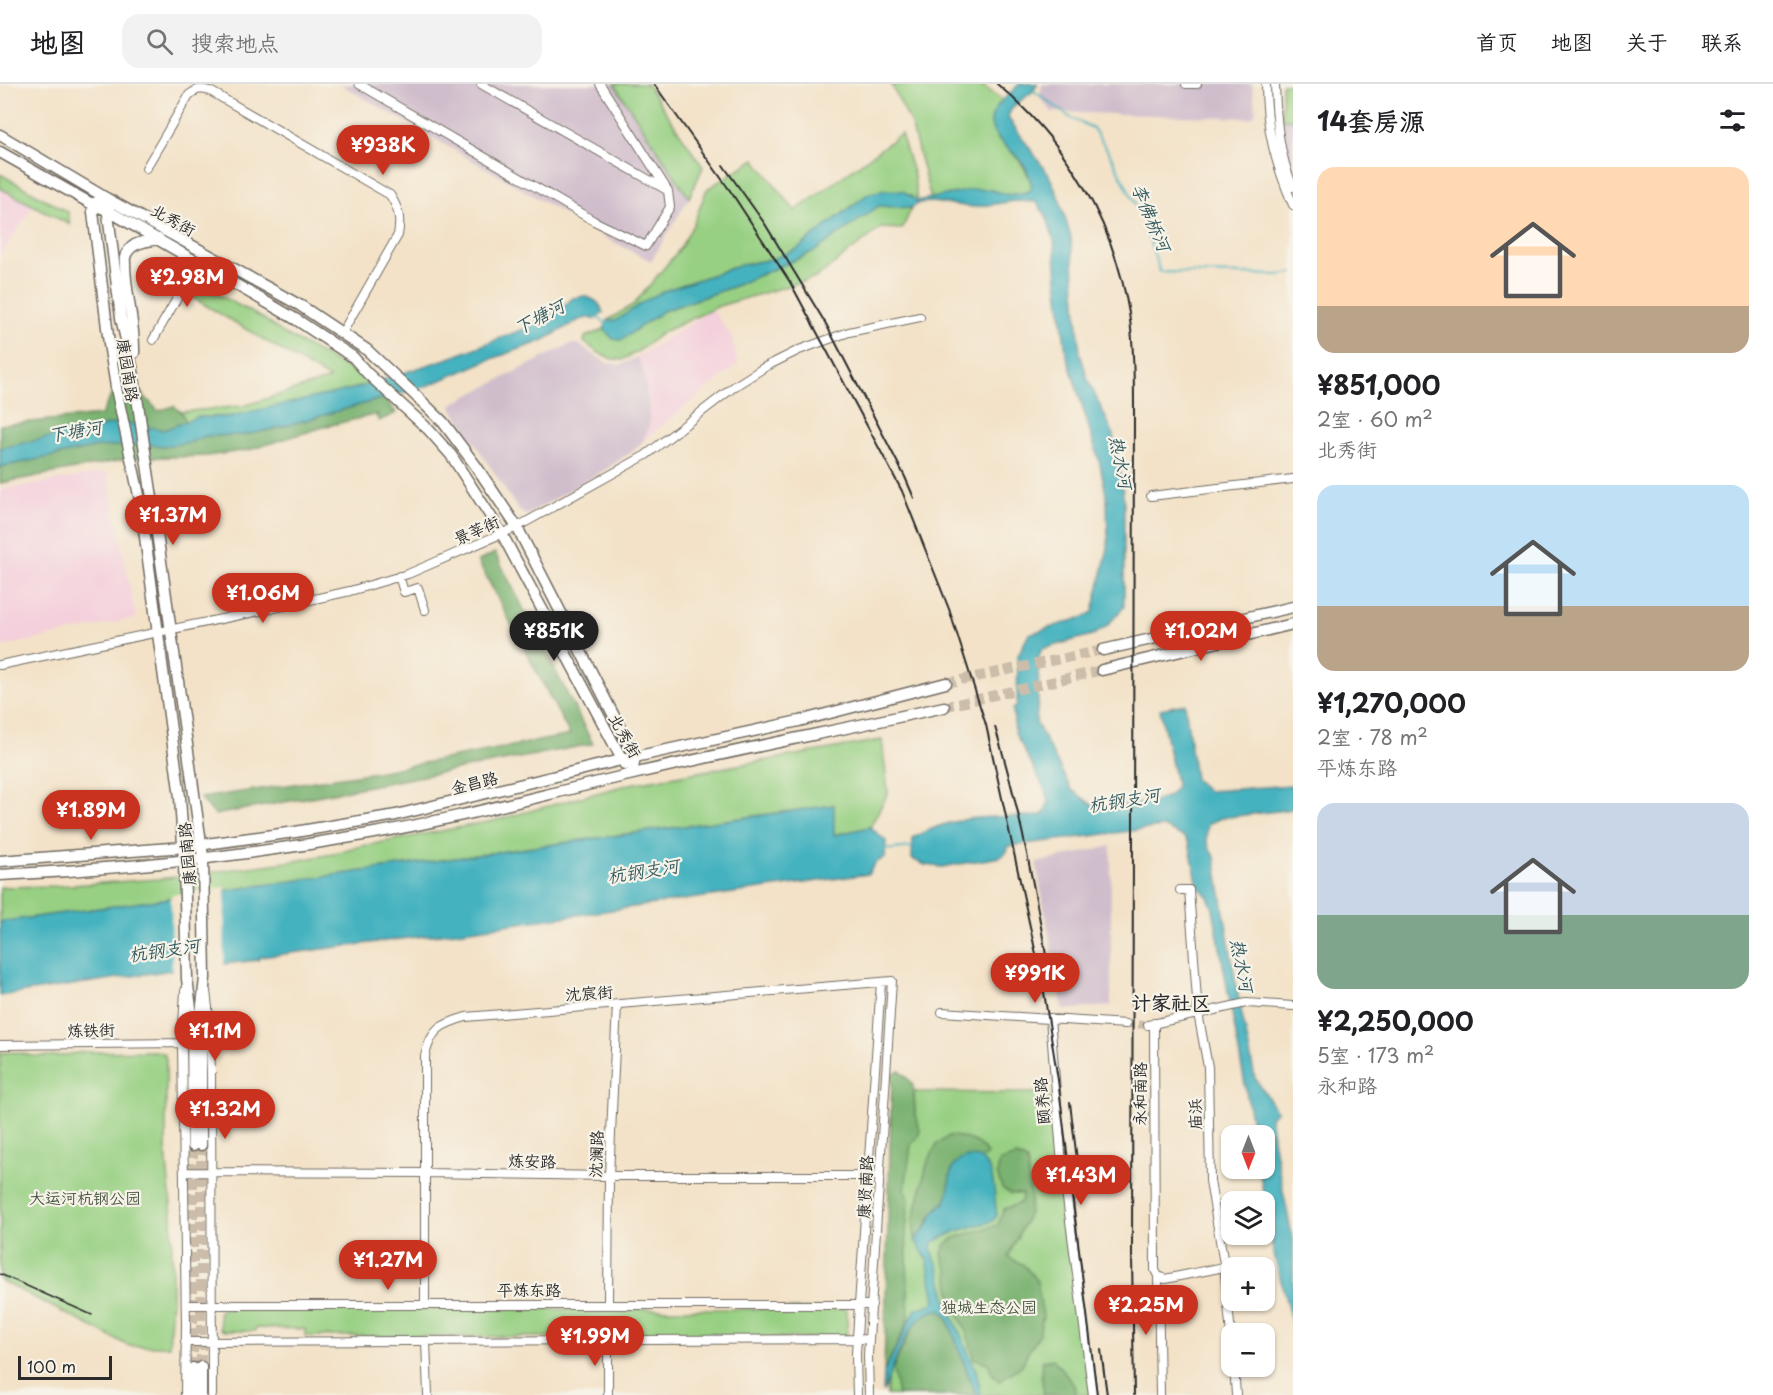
<!DOCTYPE html>
<html lang="zh">
<meta charset="utf-8">
<style>
:root{--surface:#fff;--page:#f2f2f2;--text:#202124;--muted:#757577;--line:#e0e0e0;--accent:#c8321e}
body{margin:0;font-family:"Playpen Sans","LXGW WenKai TC",sans-serif;background:var(--page);color:var(--text);height:100vh;display:flex;flex-direction:column;font-size:22px;white-space:nowrap}
*{box-sizing:border-box;margin:0}
p{font-size:20px;color:var(--muted)}
.icon{flex:none;width:33px;height:33px;fill:none;stroke:currentColor;stroke-width:2;stroke-linecap:round;stroke-linejoin:round}
.map{position:relative;flex:1;overflow:hidden}
.details{display:flex;flex-direction:column;background:var(--surface);width:480px}
.details>*{flex:none}
.needle{width:39px;rotate:180deg}
.controls{position:absolute;left:1221px;top:1041px;display:grid;gap:12px}
.controls a{display:grid;place-items:center;width:54px;height:54px;border-radius:12px;background:var(--surface);box-shadow:0 2px 4px #0004;font-size:30px}
.scale{position:absolute;left:18px;bottom:15px;width:94px;box-sizing:border-box;padding-left:6px;border:3px solid #2b2b2b;border-top:0;font-size:16px;line-height:21px;white-space:nowrap;color:#2b2b2b;-webkit-text-stroke:4px #f7f3e8;paint-order:stroke}
.price{position:absolute;translate:-50% -51px;padding:0 14px;border-radius:21px;background:var(--accent);color:#fff;font-size:20px;line-height:39px;filter:drop-shadow(0 2px 3px #0008)}
.price::after{content:'';position:absolute;left:50%;top:36px;width:18px;height:14px;margin-left:-9px;background:inherit;clip-path:polygon(0 0,100% 0,50% 100%)}
.price.selected{background:#222;color:#fff}
ul{padding:0;list-style:none}
li{display:grid;align-content:center;gap:12px;height:318px;padding:0 24px}
li span{display:grid;place-items:center;height:186px;border-radius:18px;color:#555}
li>.icon{margin-inline-start:auto}
span .icon{width:108px;height:108px;fill:#fffc;stroke-width:1}
li b{font-size:26px}
h2{display:flex;justify-content:space-between;align-items:center;height:72px;padding:0 24px;font-size:26px}
header{display:flex;align-items:center;gap:36px;box-sizing:border-box;height:84px;padding:0 30px;background:var(--surface);border-bottom:2px solid var(--line)}
header strong{font-size:28px}
nav{display:flex;gap:33px;margin-inline-start:auto;font-size:21px}
.search{width:420px;height:54px;background:var(--page);display:flex;align-items:center;gap:15px;box-sizing:border-box;padding:0 21px;border-radius:18px;color:var(--muted);font-size:22px}
main{display:flex;flex:1;min-height:0}
.map>svg:first-child{display:block}
.built{fill:#f4cfdc}
.industrial{fill:#d0bdcc}
.green{fill:#98d083;stroke:#627e57;stroke-width:1.5}
.forest{fill:#7ab271;stroke:#526e4e;stroke-width:1.5}
.water{fill:#44b2bf;stroke:#386e75;stroke-width:1.5}
.pier{fill:#f3e2c8}
.lines{fill:none;stroke-linecap:round;stroke-linejoin:round}
.stream{stroke:#44b2bf;stroke-width:2}
.minor-tunnel{stroke:#cbbda9;stroke-width:8;stroke-dasharray:8 4;stroke-linecap:butt}
.major-tunnel{stroke:#cbbda9;stroke-width:10;stroke-dasharray:10 5;stroke-linecap:butt}
.minor-casing{stroke:#716b62;stroke-width:10}
.major-casing{stroke:#716b62;stroke-width:13}
.minor{stroke:#fff;stroke-width:8}
.major{stroke:#fff;stroke-width:10}
.tram{stroke:#2b2b2b;stroke-width:1.5}
.rail{stroke:#2b2b2b;stroke-width:2}
.labels{text-anchor:middle;dominant-baseline:central;stroke-width:4.5;stroke-linejoin:round;paint-order:stroke}
.street-label{font-size:16px;fill:#2b2b2b;stroke:#f7f3e8}
.park-label{font-size:16px;fill:#465441;stroke:#f7f3e8}
.water-label{font-size:18px;font-style:italic;fill:#345a5f;stroke:#f7f3e8}
.quarter-label{font-size:20px;font-weight:bold;fill:#2b2b2b;stroke:#f7f3e8}
</style>
<header>
<strong>地图</strong>
<div class="search"><svg class="icon" aria-label="search" viewBox="0 0 24 24"><circle cx="10" cy="10" r="6"/><path d="M15 15l6 6"/></svg>搜索地点</div>
<nav><a>首页</a><a>地图</a><a>关于</a><a>联系</a></nav>
</header>
<main>
<div class="map">
<svg width="1293" height="1311" viewBox="0 0 1293 1311">
<rect width="100%" height="100%" fill="#f7f3e8"/>
<filter id="ink" filterUnits="userSpaceOnUse"><feTurbulence type="fractalNoise" baseFrequency=".0167" numOctaves="2"/><feDisplacementMap in="SourceGraphic" scale="12" xChannelSelector="R" yChannelSelector="G"/><feConvolveMatrix kernelMatrix="1 2 1 2 8 2 1 2 1" color-interpolation-filters="sRGB"/></filter>
<filter id="wash" filterUnits="userSpaceOnUse"><feTurbulence type="fractalNoise" baseFrequency=".008" numOctaves="4" result="noise"/><feDisplacementMap in="SourceGraphic" scale="24" xChannelSelector="R" yChannelSelector="G"/><feGaussianBlur stdDeviation="1.35" result="paint"/><feColorMatrix in="noise" values="0 0 0 0 0 0 0 0 0 0 0 0 0 0 0 0 0 1.4 0 .05"/><feComposite in="paint" operator="in"/></filter>
<g filter="url(#wash)">
<rect width="100%" height="100%" fill="#f3e2c8"/>
<path class="built" d="M0,104L34,122L0,171Z
M712,226L731,251L738,280L643,357L649,328L637,273Z
M107,388L136,534L0,563V406Z"/>
<path class="industrial" d="M340,0H614L689,114L651,177L606,154Z
M1042,0H1252L1256,29L1251,34L1052,28L1040,13Z
M1282,35L1293,36V83L1287,70Z
M570,260H578L607,279L621,281L637,273L644,288L650,338L643,357L633,367L608,384L527,431L519,427L450,321Z
M1111,762V922L1063,926L1036,779Z"/>
<path class="green" d="M614,0H647L703,83L689,114Z
M891,0H980L1003,16L998,21L997,54C1013,69 1027,81 1032,103L1029,108L1009,111L991,106L931,115L911,40Z
M1282,0H1293V36L1282,35Z
M901,50L914,92L917,118L910,111L869,109L797,165L772,175L741,181L664,207L614,238L608,236L634,220L679,166L693,141L707,105L755,75L795,127Z
M0,90L68,128L70,141L0,104Z
M879,122L911,124C909,132 905,137 902,145L881,144L815,194L719,222L663,248L637,268L622,276L612,275L599,269L584,258L585,253L604,245L613,255L621,256L663,227L732,203L804,172Z
M201,203L208,205L264,235L283,249L337,279L355,286L370,300C326,313 280,323 235,332C217,335 203,330 186,338L181,328L243,322L330,295L190,212L196,205Z
M882,656L888,709L870,743L833,751V721L0,838V803L58,802L159,795L295,777L332,770L352,764L493,737L630,700Z
M157,967L164,970L166,975V1068L172,1132V1213L169,1262H129L0,1196V969L15,968L34,972H60L82,968Z
M910,1008L1049,1009L1092,1311H887V1262L900,1215Z
M223,1225H847V1254L305,1252V1245L256,1244L255,1247H224L220,1245L219,1227Z"/>
<path class="forest" d="M123,289L158,327L174,322L181,328L186,338L164,346L140,343L0,364V341L101,331Z
M385,314L396,329L379,337L376,332L378,330L327,342L249,366L207,372L133,374L0,399V383L98,363L146,360L164,362L191,358L205,352L244,351L274,345Z
M495,469L593,660L215,731L200,714L376,688L570,651L478,477Z
M900,987L912,999L914,1008L915,1028L920,1046L918,1053L911,1061L905,1105L909,1114L906,1149L909,1234L884,1288L892,989Z
M949,1052C962,1052 982,1057 987,1071L981,1075L977,1073L950,1091L949,1111L945,1119L929,1135L925,1145L915,1156L913,1137L927,1080L937,1060Z
M1017,1072L1027,1077L1031,1115L1029,1129L1008,1173L1024,1181L1037,1197L1043,1232L1039,1251L1025,1273L1024,1278L1020,1283L999,1297L992,1289L988,1279L975,1275L965,1244L952,1218L948,1187L942,1170L945,1161L954,1154L998,1141L1004,1125L1020,1119L1023,1110H1010L1002,1104L997,1090L1000,1077Z
M933,1226H941L947,1233L976,1311H898L893,1284L915,1238Z
M1053,1275L1074,1301L1076,1311H1044L1041,1288L1042,1277Z"/>
<path class="water" d="M1019,0H1037C1034,13 1011,16 1008,34L1049,91L1059,114L1071,154L1080,269L1088,296L1112,347L1122,399L1124,418V523L1107,542L1095,550L1042,565L1039,572L1038,617L1036,638L1071,705L1094,722L1106,723L1151,718L1169,712L1175,705L1176,699L1160,625L1185,620L1195,695L1208,707L1293,701V725L1221,734L1208,740C1205,756 1206,760 1215,773L1237,906L1255,994L1277,1027L1270,1033L1276,1072L1293,1156V1244L1273,1166L1259,1085L1264,1084V1052L1254,1051L1213,825L1208,813L1198,802L1189,759L1184,753L1163,743L1009,762L1006,769L1000,773L942,783L925,781L912,775L913,754C955,730 989,733 1035,732L1044,730L1049,716L1046,708L1015,649L1013,625L1017,622L1018,571L1029,550L1084,533L1093,528L1108,464L1107,416L1100,380L1066,269L1057,196L1054,157L1046,131L1036,118L1015,117L974,123L931,118L919,119L911,124L879,122L815,167L732,203L663,227L621,256L613,255L604,245L608,236L615,237L648,215L664,207L741,181L772,175L797,165L869,109L887,106L903,107L917,117L975,105L991,106L1009,111L1028,108L1032,103C1030,93 1027,84 1021,77C1005,58 977,47 999,20C1005,13 1013,7 1019,0Z
M585,212C595,216 600,218 603,229L595,235L591,233L579,236L542,257L486,277L427,302L274,345L244,351L205,352L191,358L164,362L146,360L98,363L0,383V364L123,338L164,346L197,333H227L357,304L452,273L529,243L557,228L573,214Z
M834,721V751L870,743L886,757L885,774L876,778L868,790L456,848L260,873L258,876L172,886L0,912V838Z
M968,1073C972,1073 978,1073 982,1076C996,1086 994,1116 997,1131L993,1137L957,1147L933,1158L931,1165L938,1182L949,1224L976,1286L981,1311H976L947,1233L941,1226C908,1226 894,1283 883,1308L884,1288L916,1225L929,1222L935,1217L927,1175L915,1156C918,1152 923,1148 926,1144C931,1134 934,1124 945,1119C954,1100 942,1080 968,1073Z"/>
<path class="pier" d="M225,803L224,883L172,889L171,811Z"/>
<g class="lines">
<path class="stream" d="M1034,7L1071,34L1093,44L1111,72L1141,131L1160,188L1279,191L1293,189
M596,232L608,241
M883,766L913,763"/>
</g>
</g>
<g filter="url(#ink)">
<g class="lines">
<path class="minor-tunnel" d="M1126,940L1148,941"/>
<path class="major-tunnel" d="M946,599L1103,566
M944,623L1102,586
M201,1061V1283
M193,1284V1062"/>
<defs>
<path id="minor" d="M359,0L594,137L646,162L670,123L668,107L600,0
M481,0L665,105
M1186,0H1197
M1266,0C1266,45 1275,79 1293,121
M1275,0C1276,36 1279,70 1293,103
M146,84L189,11C197,5 200,4 210,7L390,111C399,125 401,135 398,151L342,249
M153,256L198,178
M1151,412L1293,395
M399,492L404,508L418,504L425,526
M0,581L274,524L350,507L408,490L517,443L646,371L735,302L765,283L799,266L849,248L920,233
M1180,806H1189L1198,929L1208,983L1210,1097L1224,1180L1232,1261
M206,907L209,932L211,988L212,1311
M942,928L1126,940
M1050,934L1061,1069L1093,1311
M1154,939L1155,1186L1158,1192L1165,1195L1224,1183
M1148,941L1246,919L1293,922
M0,961L182,959
M184,1088L425,1089L609,1092H880
M1158,1192L1160,1311
M425,1220V972C431,945 441,940 466,933L892,897L868,1271L869,1311
M608,1220L609,1092L617,921
M186,1221H872
M426,1257L428,1311
M185,1258L869,1255
M1234,1282L1236,1311
M185,1311L186,1241L182,959L185,907
M608,1311V1256
M857,1311L856,1270L859,1221L881,898"/>
<path id="major" d="M0,51L106,114L301,222L367,266L413,309L443,338L476,382L517,443L635,673L632,690
M0,68L92,120L107,126L297,236L353,273L367,289L428,345L451,371L502,450L625,681
M134,269C135,238 125,209 125,179C124,173 127,167 132,163C139,157 150,157 159,155
M1103,566L1293,523
M1102,586L1293,540
M0,777L184,763L295,748L396,731L621,676L799,637L946,599
M0,791C124,785 247,772 369,750C458,735 545,710 633,690C736,666 840,646 944,623
M193,1062L192,931L187,895L184,776L180,713L140,416L117,309L109,260L92,120L106,114L121,234L133,287L152,414L203,773L205,894L201,931V1061
M192,1311L193,1284
M201,1311V1283"/>
</defs>
<use href="#minor" class="minor-casing"/>
<use href="#major" class="major-casing"/>
<use href="#minor" class="minor"/>
<use href="#major" class="major"/>
<path class="tram" d="M0,1190L92,1231"/>
<path class="rail" d="M654,0L731,108L790,198L902,407L949,525L986,641L1043,902L1058,996L1097,1311
M997,0C1067,58 1114,139 1129,229C1134,262 1134,296 1134,329L1132,1171L1134,1311
M723,81L765,140L826,240L905,393L914,414
M995,643C1020,725 1036,811 1050,895
M1070,1019L1077,1076
M1101,1266L1107,1311"/>
</g>
</g>
<g class="labels">
<g class="street-label">
<text transform="translate(174 135) rotate(29)">北秀街</text>
<text transform="translate(129 286) rotate(81)">康园南路</text>
<text transform="translate(476 445) rotate(-24)">景莘街</text>
<text transform="translate(626 651) rotate(61)">北秀街</text>
<text transform="translate(474 698) rotate(-14)">金昌路</text>
<text transform="translate(186 770) rotate(-95)">康园南路</text>
<text transform="translate(589 908) rotate(-4)">沈宸街</text>
<text transform="translate(91 945) rotate(-1)">炼铁街</text>
<text transform="translate(1139 1010) rotate(-90)">永和南路</text>
<text transform="translate(1041 1017) rotate(-95)">颐养路</text>
<text transform="translate(1194 1030) rotate(-91)">庙浜</text>
<text transform="translate(595 1070) rotate(-88)">沈澜路</text>
<text transform="translate(532 1076) rotate(1)">炼安路</text>
<text transform="translate(864 1103) rotate(-87)">康贤南路</text>
<text x="529" y="1205">平炼东路</text>
</g>
<g class="park-label">
<text x="85" y="1113">大运河杭钢公园</text>
<text x="989" y="1222">独城生态公园</text>
</g>
<g class="water-label">
<text transform="translate(1152 133) rotate(67)">李佛桥河</text>
<text transform="translate(539 232) rotate(-28)">下塘河</text>
<text transform="translate(75 346) rotate(-9)">下塘河</text>
<text transform="translate(1122 378) rotate(79)">热水河</text>
<text transform="translate(1124 715) rotate(-9)">杭钢支河</text>
<text transform="translate(643 786) rotate(-9)">杭钢支河</text>
<text transform="translate(164 865) rotate(-8)">杭钢支河</text>
<text transform="translate(1243 881) rotate(79)">热水河</text>
</g>
<g class="quarter-label">
<text x="1171" y="918">计家社区</text>
</g>
</g>
</svg>
<div class="controls">
<a><svg class="needle" viewBox="-14 -14 28 28"><path d="M0-13l5 13h-10z" fill="#e53935"/><path d="M0 13l5-13h-10z" fill="#757577"/></svg></a>
<a><svg class="icon" aria-label="layers" viewBox="0 0 24 24"><path d="M12 4l9 5-9 5-9-5zM3 14l9 5 9-5"/></svg></a>
<a>+</a>
<a>−</a>
</div>
<div class="scale">100 m</div>
<b class="price" style="left:383px;top:92px">¥938K</b>
<b class="price" style="left:187px;top:224px">¥2.98M</b>
<b class="price" style="left:173px;top:462px">¥1.37M</b>
<b class="price" style="left:263px;top:540px">¥1.06M</b>
<b class="price selected" style="left:554px;top:578px">¥851K</b>
<b class="price" style="left:1201px;top:578px">¥1.02M</b>
<b class="price" style="left:91px;top:757px">¥1.89M</b>
<b class="price" style="left:1035px;top:920px">¥991K</b>
<b class="price" style="left:215px;top:978px">¥1.1M</b>
<b class="price" style="left:225px;top:1056px">¥1.32M</b>
<b class="price" style="left:1081px;top:1122px">¥1.43M</b>
<b class="price" style="left:388px;top:1207px">¥1.27M</b>
<b class="price" style="left:1146px;top:1252px">¥2.25M</b>
<b class="price" style="left:595px;top:1283px">¥1.99M</b>
</div>
<section class="details">
<h2>14套房源<svg class="icon" aria-label="filters" viewBox="0 0 24 24"><path d="M4 7h16M4 17h16"/><circle cx="9" cy="7" r="2"/><circle cx="15" cy="17" r="2"/></svg></h2>
<ul>
<li><span style="background:linear-gradient(#ffd9b3 75%,#b9a48a 0)"><svg class="icon" aria-label="home" viewBox="0 0 24 24"><path d="M3 11l9-7 9 7M6 9v11h12V9"/></svg></span><div><b>¥851,000</b><p>2室 · 60 m²</p><p>北秀街</p></div></li>
<li><span style="background:linear-gradient(#bfe0f5 65%,#b9a48a 0)"><svg class="icon" aria-label="home" viewBox="0 0 24 24"><path d="M3 11l9-7 9 7M6 9v11h12V9"/></svg></span><div><b>¥1,270,000</b><p>2室 · 78 m²</p><p>平炼东路</p></div></li>
<li><span style="background:linear-gradient(#c9d6e8 60%,#7fa58c 0)"><svg class="icon" aria-label="home" viewBox="0 0 24 24"><path d="M3 11l9-7 9 7M6 9v11h12V9"/></svg></span><div><b>¥2,250,000</b><p>5室 · 173 m²</p><p>永和路</p></div></li>
</ul>
</section>
</main>
